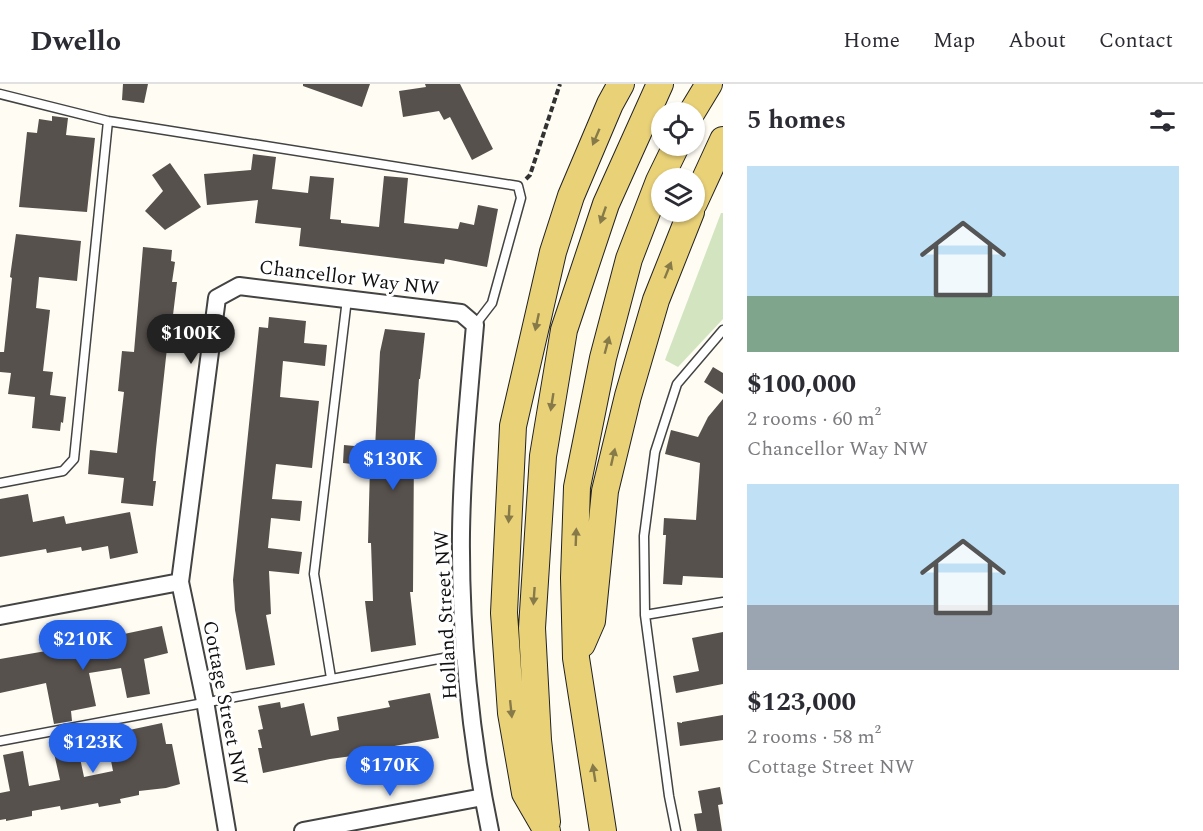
<!DOCTYPE html>
<meta charset="utf-8">
<style>
:root{--surface:#fff;--page:#f2f2f3;--text:#2b2b33;--muted:#7c7c81;--line:#e1e1e2;--accent:#2563eb}
body{margin:0;font-family:Spectral,serif;background:var(--page);color:var(--text);height:100vh;display:flex;flex-direction:column;font-size:22px;white-space:nowrap}
*{box-sizing:border-box;margin:0}
p{font-size:20px;color:var(--muted)}
.icon{flex:none;width:33px;height:33px;fill:none;stroke:currentColor;stroke-width:2;stroke-linecap:round;stroke-linejoin:round}
.map{position:relative;flex:1;overflow:hidden}
.details{display:flex;flex-direction:column;background:var(--surface);width:480px}
.details>*{flex:none}
.fabs{position:absolute;left:651px;top:18px;display:grid;gap:12px}
.fabs a{display:grid;place-items:center;width:54px;height:54px;border-radius:50%;background:var(--surface);box-shadow:0 2px 4px #0004;font-size:30px}
.price{position:absolute;translate:-50% -51px;padding:0 14px;border-radius:21px;background:var(--accent);color:#fff;font-size:20px;line-height:39px;filter:drop-shadow(0 2px 3px #0008)}
.price::after{content:'';position:absolute;left:50%;top:36px;width:18px;height:14px;margin-left:-9px;background:inherit;clip-path:polygon(0 0,100% 0,50% 100%)}
.price.on{background:#222;color:#fff}
ul{padding:0;list-style:none}
li{display:grid;align-content:center;gap:12px;height:318px;padding:0 24px}
li span{display:grid;place-items:center;height:186px;border-radius:0px;color:#555}
li>.icon{margin-inline-start:auto}
span .icon{width:108px;height:108px;fill:#fffc;stroke-width:1}
li b{font-size:26px}
h2{display:flex;justify-content:space-between;align-items:center;height:72px;padding:0 24px;font-size:26px}
header{display:flex;align-items:center;gap:36px;box-sizing:border-box;height:84px;padding:0 30px;background:var(--surface);border-bottom:2px solid var(--line)}
header strong{font-size:28px}
nav{display:flex;gap:33px;margin-inline-start:auto;font-size:21px}
main{display:flex;flex:1;min-height:0}
.map>svg:first-child{display:block}
.grass{fill:#d2e5c0}
.building{fill:#57514d}
.lines{fill:none;stroke-linecap:round;stroke-linejoin:round}
.service-casing{stroke:#434343;stroke-width:11}
.minor-casing{stroke:#434343;stroke-width:20}
.primary-casing{stroke:#212121;stroke-width:28}
.path{stroke:#323232;stroke-width:4;stroke-dasharray:6 3;stroke-linecap:butt}
.service{stroke:#fff;stroke-width:8}
.minor{stroke:#fff;stroke-width:16}
.primary{stroke:#e9d178;stroke-width:26}
.oneway{fill:#877a49}
.labels{text-anchor:middle;dominant-baseline:central;stroke-width:6;stroke-linejoin:round;paint-order:stroke}
.street-label{font-size:20px;fill:#101010;stroke:#fff}
</style>
<header>
<strong>Dwello</strong>
<nav><a>Home</a><a>Map</a><a>About</a><a>Contact</a></nav>
</header>
<main>
<div class="map">
<svg width="723" height="747" viewBox="0 0 723 747">
<rect width="100%" height="100%" fill="#fefcf3"/>
<path class="grass" d="M721,129H723V235L678,283L665,276Z"/>
<path class="building" d="M123,0H148L144,19L122,16Z
M303,0H370L362,23L303,2Z
M425,0H460L493,65L472,76L450,33L444,36L439,27L403,33L399,7L426,3Z
M52,32L68,34L66,51L95,54L87,128L19,123L27,48L37,49L39,35L52,37Z
M253,70L276,73L272,105L308,109L310,92L334,94L330,135L341,136V139L379,143L384,92L408,94L404,139L458,145L460,138L474,141L478,121L498,125L487,183L445,175L444,180L299,162L301,144L255,139L258,116L207,121L204,90L251,86Z
M170,79L201,123L165,146L145,127L163,107L152,91Z
M16,150L81,157L77,197L39,193L36,224L50,226L43,287L53,288L50,311L66,313L63,339L61,338L60,347L32,344L35,313L8,310L11,289L0,288V268H4L12,194L10,193Z
M143,163L172,166L171,177L175,178L172,198H177L169,264H167L156,365L153,397H156L153,422L121,419L124,394L88,390L90,366L117,369L124,308L118,307L122,267L134,268Z
M269,233L306,237L304,259L327,261L325,282L283,277L280,313L319,317L312,384L276,380L272,415L302,417L300,437L271,434L268,464L302,468L299,490L269,487L271,530L266,531L275,581L246,586L235,526L233,496L259,243L268,244Z
M385,245L425,249L420,295H419L414,366L413,508H410L416,561L371,568L365,517H373L371,459H368L370,382L343,379L344,361L375,364L380,268Z
M713,283L723,289V310L704,298Z
M723,315V494L683,492L682,501L663,500L666,451H663L664,434L696,436L700,379L665,370L671,346L698,353L708,333Z
M28,410L33,438L64,432L66,440L130,428L138,469L110,475L108,462L82,467L81,463L47,469L46,465L0,473V415Z
M162,542L168,569L144,575L150,610L127,614L121,584L89,589L96,622L71,627L72,637L54,640L46,599L0,609V575L92,559L93,565L109,562L126,559L124,550Z
M723,548V600L676,609L673,592L699,587L692,554Z
M430,609L439,654L389,663L390,664L367,670L330,675L263,689L258,664H262L258,646L263,645L258,622L280,618L281,624L304,619L311,652L339,646L337,633L390,623L388,617Z
M723,631V656L680,662L677,638L682,639V638Z
M162,639L166,660H172L180,700L166,704L139,707V711L120,715L121,719L99,723L98,719L61,726L60,722L32,727V732L6,737V735L0,736V709L10,707L3,671L23,667L29,702L60,696L52,660L58,659L57,653L75,650L84,693L113,687L106,651Z
M720,703L723,720L718,721L722,747H697L694,730L702,729L698,707Z"/>
<g class="lines">
<defs>
<path id="service" d="M0,10L108,37L518,102L521,114L492,219L475,241
M0,399L63,387L74,375L108,37
M645,531L644,452L655,368L677,300L723,246
M331,594L314,490L347,215
M0,657L465,570
M676,747L669,712L645,531L723,518"/>
<path id="minor" d="M180,498L205,617L227,747
M0,532L180,498L217,214L239,202L461,229L475,241C469,310 462,379 461,449C460,546 470,652 490,747
M303,747L483,713"/>
<path id="primary" d="M692,28L709,0
M694,119L723,56
M582,560L592,537L605,407L628,312L656,216L691,128
M547,738L538,656L532,544L543,372L564,246L606,120L660,0
M547,747L525,709L511,629L504,529L513,342L553,168L571,112L610,20L621,0
M603,747L576,574L574,494L577,403L603,274L629,175L659,97L676,62"/>
</defs>
<use href="#service" class="service-casing"/>
<use href="#minor" class="minor-casing"/>
<use href="#primary" class="primary-casing"/>
<path class="path" d="M526,95L530,91L560,0"/>
<use href="#service" class="service"/>
<use href="#minor" class="minor"/>
<use href="#primary" class="primary"/>
</g>
<defs><path id="oneway-solid" d="M-6-.8H1V-3.2L6.5 0L1 3.2V.8H-6Z" transform="scale(1.5)"/></defs>
<g class="oneway">
<use href="#oneway-solid" transform="translate(596 53) rotate(113)"/>
<use href="#oneway-solid" transform="translate(603 131) rotate(109)"/>
<use href="#oneway-solid" transform="translate(668 186) rotate(-68)"/>
<use href="#oneway-solid" transform="translate(537 238) rotate(102)"/>
<use href="#oneway-solid" transform="translate(607 261) rotate(-75)"/>
<use href="#oneway-solid" transform="translate(552 318) rotate(99)"/>
<use href="#oneway-solid" transform="translate(613 373) rotate(-77)"/>
<use href="#oneway-solid" transform="translate(509 430) rotate(93)"/>
<use href="#oneway-solid" transform="translate(576 453) rotate(-88)"/>
<use href="#oneway-solid" transform="translate(534 512) rotate(94)"/>
<use href="#oneway-solid" transform="translate(511 625) rotate(84)"/>
<use href="#oneway-solid" transform="translate(594 689) rotate(-99)"/>
</g>
<g class="labels">
<g class="street-label">
<text transform="translate(349 194) rotate(7)">Chancellor Way NW</text>
<text transform="translate(446 531) rotate(-93)">Holland Street NW</text>
<text transform="translate(225 619) rotate(79)">Cottage Street NW</text>
</g>
</g>
</svg>
<div class="fabs">
<a><svg class="icon" aria-label="locate" viewBox="0 0 24 24"><circle cx="12" cy="12" r="6"/><path d="M12 2v4M12 18v4M2 12h4M18 12h4"/></svg></a>
<a><svg class="icon" aria-label="layers" viewBox="0 0 24 24"><path d="M12 4l9 5-9 5-9-5zM3 14l9 5 9-5"/></svg></a>
</div>
<b class="price on" style="left:191px;top:281px">$100K</b>
<b class="price" style="left:393px;top:407px">$130K</b>
<b class="price" style="left:83px;top:587px">$210K</b>
<b class="price" style="left:93px;top:690px">$123K</b>
<b class="price" style="left:390px;top:713px">$170K</b>
</div>
<section class="details">
<h2>5 homes<svg class="icon" aria-label="filters" viewBox="0 0 24 24"><path d="M4 7h16M4 17h16"/><circle cx="9" cy="7" r="2"/><circle cx="15" cy="17" r="2"/></svg></h2>
<ul>
<li><span style="background:linear-gradient(#bfe0f5 70%,#7fa58c 0)"><svg class="icon" aria-label="home" viewBox="0 0 24 24"><path d="M3 11l9-7 9 7M6 9v11h12V9"/></svg></span><div><b>$100,000</b><p>2 rooms · 60 m²</p><p>Chancellor Way NW</p></div></li>
<li><span style="background:linear-gradient(#bfe0f5 65%,#9aa5b1 0)"><svg class="icon" aria-label="home" viewBox="0 0 24 24"><path d="M3 11l9-7 9 7M6 9v11h12V9"/></svg></span><div><b>$123,000</b><p>2 rooms · 58 m²</p><p>Cottage Street NW</p></div></li>
</ul>
</section>
</main>
